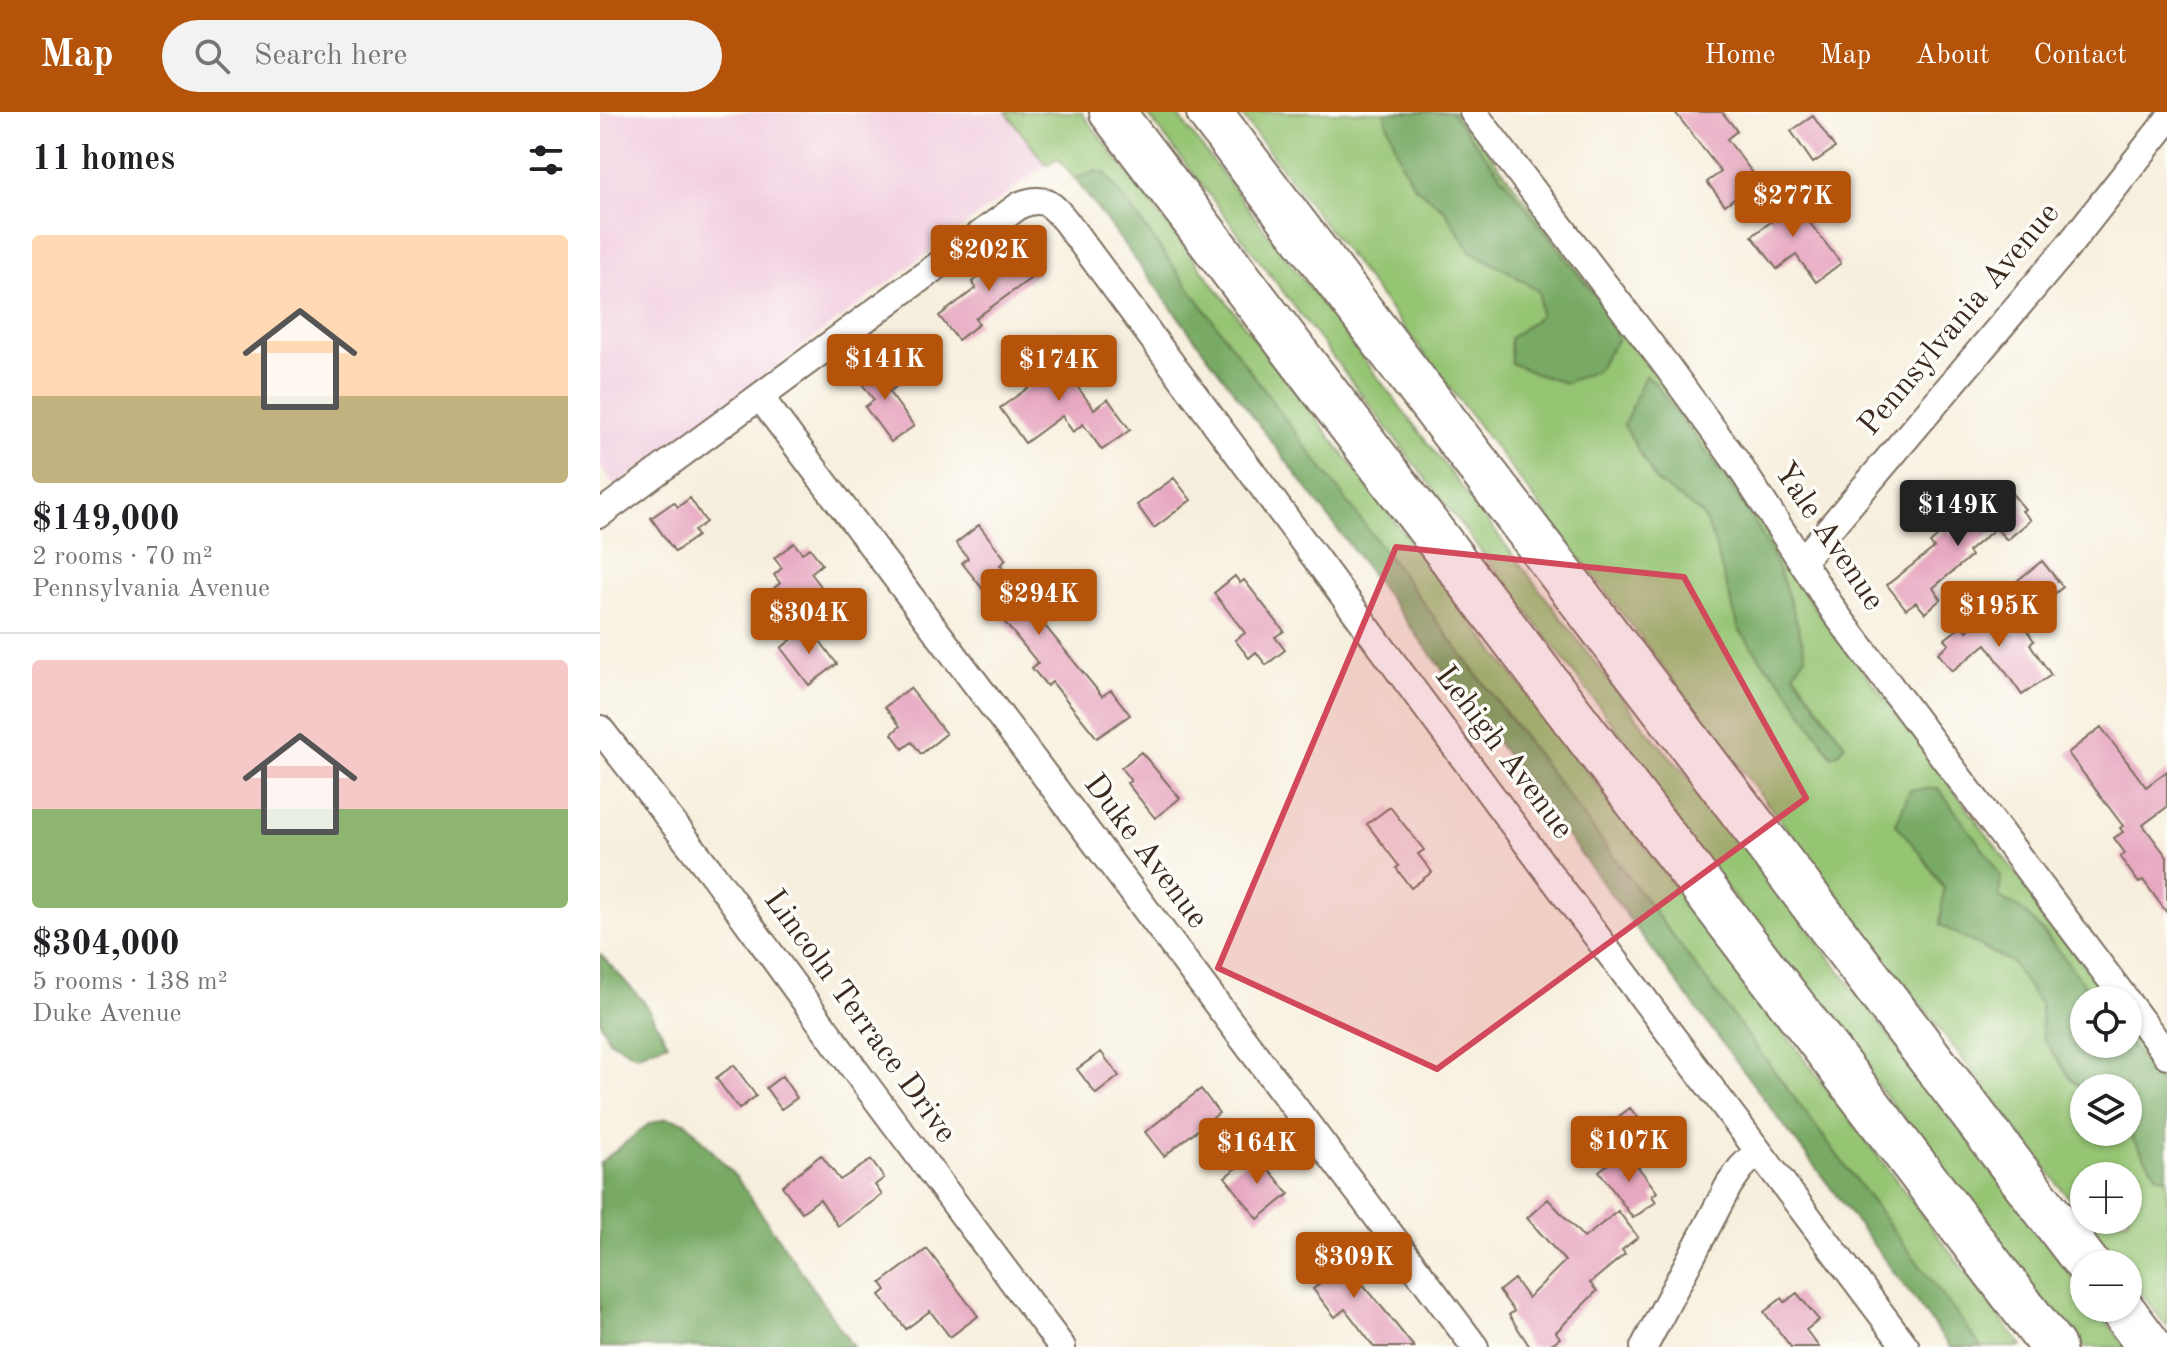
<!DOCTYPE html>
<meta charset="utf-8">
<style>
:root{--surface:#fff;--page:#f2f2f2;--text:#202124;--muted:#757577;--line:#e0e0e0;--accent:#b45309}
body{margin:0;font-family:"Old Standard TT",serif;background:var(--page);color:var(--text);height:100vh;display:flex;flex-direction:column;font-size:30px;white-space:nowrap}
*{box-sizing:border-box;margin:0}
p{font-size:26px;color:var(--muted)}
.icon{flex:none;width:44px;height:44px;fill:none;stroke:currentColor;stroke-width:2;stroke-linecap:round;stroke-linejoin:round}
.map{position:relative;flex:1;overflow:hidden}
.sheet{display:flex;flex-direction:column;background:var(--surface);width:600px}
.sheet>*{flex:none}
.controls{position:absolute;left:1470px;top:874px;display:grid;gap:16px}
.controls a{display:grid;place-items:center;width:72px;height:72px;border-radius:50%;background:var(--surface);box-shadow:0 2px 6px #0004;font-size:40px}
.price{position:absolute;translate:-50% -68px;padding:0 18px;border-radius:8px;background:var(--accent);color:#fff;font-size:26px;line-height:52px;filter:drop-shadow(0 2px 4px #0008)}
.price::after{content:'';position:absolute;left:50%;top:48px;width:24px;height:18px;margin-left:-12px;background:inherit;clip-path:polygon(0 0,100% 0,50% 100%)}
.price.selected{background:#222;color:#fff}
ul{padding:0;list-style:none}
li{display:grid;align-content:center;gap:16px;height:424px;padding:0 32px}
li+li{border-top:2px solid var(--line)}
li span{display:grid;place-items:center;height:248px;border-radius:8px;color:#555}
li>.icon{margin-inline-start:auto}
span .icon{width:144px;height:144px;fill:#fffc;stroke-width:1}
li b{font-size:34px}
h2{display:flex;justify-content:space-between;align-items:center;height:96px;padding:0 32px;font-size:34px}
header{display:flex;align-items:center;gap:48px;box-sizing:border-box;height:112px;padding:0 40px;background:var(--accent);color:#fff}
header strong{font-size:38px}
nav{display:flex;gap:44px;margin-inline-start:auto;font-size:28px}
.search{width:560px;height:72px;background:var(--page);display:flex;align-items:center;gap:20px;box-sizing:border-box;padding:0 28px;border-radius:44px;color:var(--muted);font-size:30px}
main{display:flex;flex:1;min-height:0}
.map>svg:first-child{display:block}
.built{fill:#f2cfe1}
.green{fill:#95c473;stroke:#687748;stroke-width:2;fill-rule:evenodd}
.forest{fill:#78aa65;stroke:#5a6a42;stroke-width:2}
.building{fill:#e7a7c1}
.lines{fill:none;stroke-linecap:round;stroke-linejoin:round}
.minor-casing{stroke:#7d6f61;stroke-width:30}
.motorway-casing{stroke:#7d6f61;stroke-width:48}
.minor{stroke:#fff;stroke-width:26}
.motorway{stroke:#fff;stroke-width:44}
.marked{fill:#d1495b;fill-opacity:0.2;stroke:#d1495b;stroke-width:6;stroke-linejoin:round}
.labels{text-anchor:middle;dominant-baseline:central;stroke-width:7;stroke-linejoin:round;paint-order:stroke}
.street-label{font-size:32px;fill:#3b2a1e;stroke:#fdfcf7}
</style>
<header>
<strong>Map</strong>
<div class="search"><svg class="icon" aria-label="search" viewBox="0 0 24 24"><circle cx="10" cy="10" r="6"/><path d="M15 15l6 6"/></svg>Search here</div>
<nav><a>Home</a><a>Map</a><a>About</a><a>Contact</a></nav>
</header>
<main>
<section class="sheet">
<h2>11 homes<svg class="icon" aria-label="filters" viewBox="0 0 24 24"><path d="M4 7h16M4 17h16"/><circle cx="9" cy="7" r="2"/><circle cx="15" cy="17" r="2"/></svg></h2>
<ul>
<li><span style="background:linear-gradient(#ffd9b3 65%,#c2b280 0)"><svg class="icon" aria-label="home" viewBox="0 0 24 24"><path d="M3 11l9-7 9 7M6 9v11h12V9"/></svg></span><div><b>$149,000</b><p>2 rooms · 70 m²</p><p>Pennsylvania Avenue</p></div></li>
<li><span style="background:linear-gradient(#f6c9c9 60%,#8fb573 0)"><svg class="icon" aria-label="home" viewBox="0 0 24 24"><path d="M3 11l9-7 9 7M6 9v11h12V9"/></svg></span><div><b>$304,000</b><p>5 rooms · 138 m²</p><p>Duke Avenue</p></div></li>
</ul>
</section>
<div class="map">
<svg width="1567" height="1235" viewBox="0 0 1567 1235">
<rect width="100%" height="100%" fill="#fdfcf7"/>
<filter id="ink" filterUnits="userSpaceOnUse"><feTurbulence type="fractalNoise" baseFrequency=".0125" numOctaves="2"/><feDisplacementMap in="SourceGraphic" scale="16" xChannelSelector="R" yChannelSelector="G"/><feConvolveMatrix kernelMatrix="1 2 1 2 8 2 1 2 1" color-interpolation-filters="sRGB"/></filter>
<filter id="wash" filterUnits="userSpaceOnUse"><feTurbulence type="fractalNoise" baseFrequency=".006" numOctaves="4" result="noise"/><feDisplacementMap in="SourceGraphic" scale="32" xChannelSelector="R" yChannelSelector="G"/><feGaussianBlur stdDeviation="1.8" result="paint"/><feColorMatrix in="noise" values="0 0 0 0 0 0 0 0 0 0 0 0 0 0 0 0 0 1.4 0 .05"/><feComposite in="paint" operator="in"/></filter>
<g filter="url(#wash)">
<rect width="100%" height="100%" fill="#f7efde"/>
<path class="built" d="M0,0H406L446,53L15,374L0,354Z"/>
<path class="green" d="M406,0H481L1047,738L1422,1235H1381L683,304L505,61L496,59L475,67L458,46L446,53Z
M546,0H575L1049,621L1116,696L1484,1179V1196H1497L1526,1235H1479L1464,1216L1085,722L1031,636Z
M639,0H786L785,5L802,52L814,74L844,97L871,140L908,159L939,180L940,204L996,259L1017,228L1015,215L1007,199L851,0H858L1052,254L1150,389L1198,473L1220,503L1289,591L1510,888H1496L1444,820L1399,784L1401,765L1389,745L1338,676L1323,745L1383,837L1411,850L1440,892L1443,926L1472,968L1484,978V1020H1528L1557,1063L1567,1066V1215L1528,1164V1152H1519L1485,1108H1528V1064H1484V1106ZM1045,264L1054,270C1085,313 1120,356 1149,401C1177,444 1194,495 1206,544L1194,560L1245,633L1240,640L1231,643L1184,572L1164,551L1139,517L1113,426L1102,402L1056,369L1024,313Z
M1528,913L1567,965V981L1528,930Z"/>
<path class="forest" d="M786,0H851L1007,199L1015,215L1017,228L996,259L965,271L936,262L911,251L910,226L940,204L939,180L908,159L871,140L844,97L814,74L802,52L785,5Z
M496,59L505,61L683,304L1381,1235H1350L475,67Z
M1045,263L1054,270C1085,314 1120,356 1149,401C1177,444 1193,495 1206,544L1194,561L1245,633L1240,640L1232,644L1184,572L1164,551L1139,517L1113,426L1102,402L1056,369L1024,313Z
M1338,676L1389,745L1401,766L1399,784C1407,793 1416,792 1424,800C1451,827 1473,858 1496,888H1484V932H1528V930L1567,981V1066L1557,1063L1528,1020V976H1484V978L1472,968L1443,926L1440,892L1411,850L1340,813L1344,775L1323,745L1296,712L1310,678Z
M0,842L44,890L68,931L36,943L9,928L0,909Z
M66,1006L86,1010L137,1066L253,1235H0V1051L49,1012Z"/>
<g id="blocks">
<path class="building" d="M1075,0H1122L1137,19L1127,27L1158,68L1125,93L1107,70L1121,60Z
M1213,4L1235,36L1213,51L1191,19Z
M1172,78L1188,98L1195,92L1241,151L1216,170L1196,143L1177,157L1152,124L1172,109L1157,90Z
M419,136L438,161L375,207L379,212L358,228L339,204L376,176L372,170Z
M445,227L466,256L465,258L494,297L508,287L530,318L502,338L483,312L473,320L462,304L425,331L400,296L439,268L421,244Z
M279,249L298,273L289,280L314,314L291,330L265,295L274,288L257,265Z
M574,366L591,388L554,416L537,393Z
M1402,370L1425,397L1422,399L1431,408L1407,428L1396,416L1368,440L1371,444L1333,476L1341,487L1325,501L1316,490L1306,497L1287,473L1334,436L1330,431L1346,417L1350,422L1380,397L1376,392Z
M90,386L106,410L94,419L97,424L75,440L51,406L74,390L78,395Z
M379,413L406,448L400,453L413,470L411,472L502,584L511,578L530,603L497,626L452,570L447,574L432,556L438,551L402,507L405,505L362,451L368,446L356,431Z
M194,431L202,441L210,436L222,452L211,461L223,477L192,501L173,477L180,471L174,463L182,456L174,446Z
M1442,449L1463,475L1439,494L1418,468Z
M635,464L640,471L644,468L684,519L675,525L685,538L666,553L656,540L649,546L635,528L645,521L614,481Z
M1414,499L1434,529L1430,532L1451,563L1422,583L1386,532L1352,559L1338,541L1349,532L1345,527L1363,513L1367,519L1390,500L1399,511Z
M209,514L237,552L209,573L181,536Z
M310,576L346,622L321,642L312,630L303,637L292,622L300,614L285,595Z
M1501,615L1546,675L1567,659V695L1543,713L1567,745V801L1543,768L1539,771L1520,745L1525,741L1514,726L1523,720L1520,716L1523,714L1468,641Z
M541,640L580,686L555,706L527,671L531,669L521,656Z
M790,695L824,738L818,742L832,760L811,776L796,756L799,754L767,712Z
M501,940L519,964L496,982L477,957Z
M134,953L156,984L139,997L116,966Z
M182,964L197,986L181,997L166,976Z
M601,977L619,1001L564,1044L545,1020Z
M1030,996L1047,1017L1021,1037L1005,1015Z
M1026,1039L1057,1080L1052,1084L1056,1090L1033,1106L999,1059Z
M656,1041L689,1082L658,1107L625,1065Z
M221,1043L240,1068L271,1048L284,1066L275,1073L282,1083L238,1114L220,1087L202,1100L182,1074Z
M948,1087L984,1126L1018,1099L1038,1125L1022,1138L1025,1142L990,1171L997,1179L956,1220L960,1226L947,1235H930L909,1203L914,1199L899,1179L914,1167L928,1186L965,1149L927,1106Z
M729,1132L777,1189L814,1235H774L745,1197L735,1205L713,1177L721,1171L705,1151Z
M327,1137L378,1204L350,1225L330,1199L306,1217L280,1183L286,1178L281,1171Z
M1197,1181L1219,1208L1206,1218L1219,1235H1191L1164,1200L1182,1186L1185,1190Z"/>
</g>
</g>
<g filter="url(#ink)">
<use href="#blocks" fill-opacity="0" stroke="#7d6f61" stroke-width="2"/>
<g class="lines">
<defs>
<path id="minor" d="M873,0L1066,253L1138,352L1236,502L1526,888
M160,285L875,1235
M0,402L420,93C445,83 452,92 467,111L946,757L1306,1235
M1202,449L1466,137L1567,9
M0,617L114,764L263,969L462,1235
M1528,891L1567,943
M1044,1235L1129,1073L1141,1056L1158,1039"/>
<path id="motorway" d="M512,0L1453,1235
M609,0L1487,1152
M1521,1196L1550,1235"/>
</defs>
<use href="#minor" class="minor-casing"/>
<use href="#motorway" class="motorway-casing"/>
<use href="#minor" class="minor"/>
<use href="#motorway" class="motorway"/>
</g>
</g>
<path class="marked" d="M796,435L1084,465L1206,686L837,957L618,856Z"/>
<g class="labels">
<g class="street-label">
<text transform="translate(1360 208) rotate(-50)">Pennsylvania Avenue</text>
<text transform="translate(1228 425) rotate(56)">Yale Avenue</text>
<text transform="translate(903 641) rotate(53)">Lehigh Avenue</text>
<text transform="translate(545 740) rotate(53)">Duke Avenue</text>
<text transform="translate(259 905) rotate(54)">Lincoln Terrace Drive</text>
</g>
</g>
</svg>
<div class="controls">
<a><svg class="icon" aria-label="locate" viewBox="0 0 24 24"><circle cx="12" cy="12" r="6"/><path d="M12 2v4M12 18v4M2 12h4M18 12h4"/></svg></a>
<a><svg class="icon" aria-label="layers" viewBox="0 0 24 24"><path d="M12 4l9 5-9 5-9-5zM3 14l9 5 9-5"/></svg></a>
<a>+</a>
<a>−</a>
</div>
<b class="price" style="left:1193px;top:127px">$277K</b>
<b class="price" style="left:389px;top:181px">$202K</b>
<b class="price" style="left:285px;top:290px">$141K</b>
<b class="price" style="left:459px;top:291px">$174K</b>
<b class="price selected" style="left:1358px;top:436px">$149K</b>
<b class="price" style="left:439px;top:525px">$294K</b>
<b class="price" style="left:1399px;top:537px">$195K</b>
<b class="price" style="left:209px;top:544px">$304K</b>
<b class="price" style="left:1029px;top:1072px">$107K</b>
<b class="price" style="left:657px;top:1074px">$164K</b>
<b class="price" style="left:754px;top:1188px">$309K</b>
</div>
</main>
